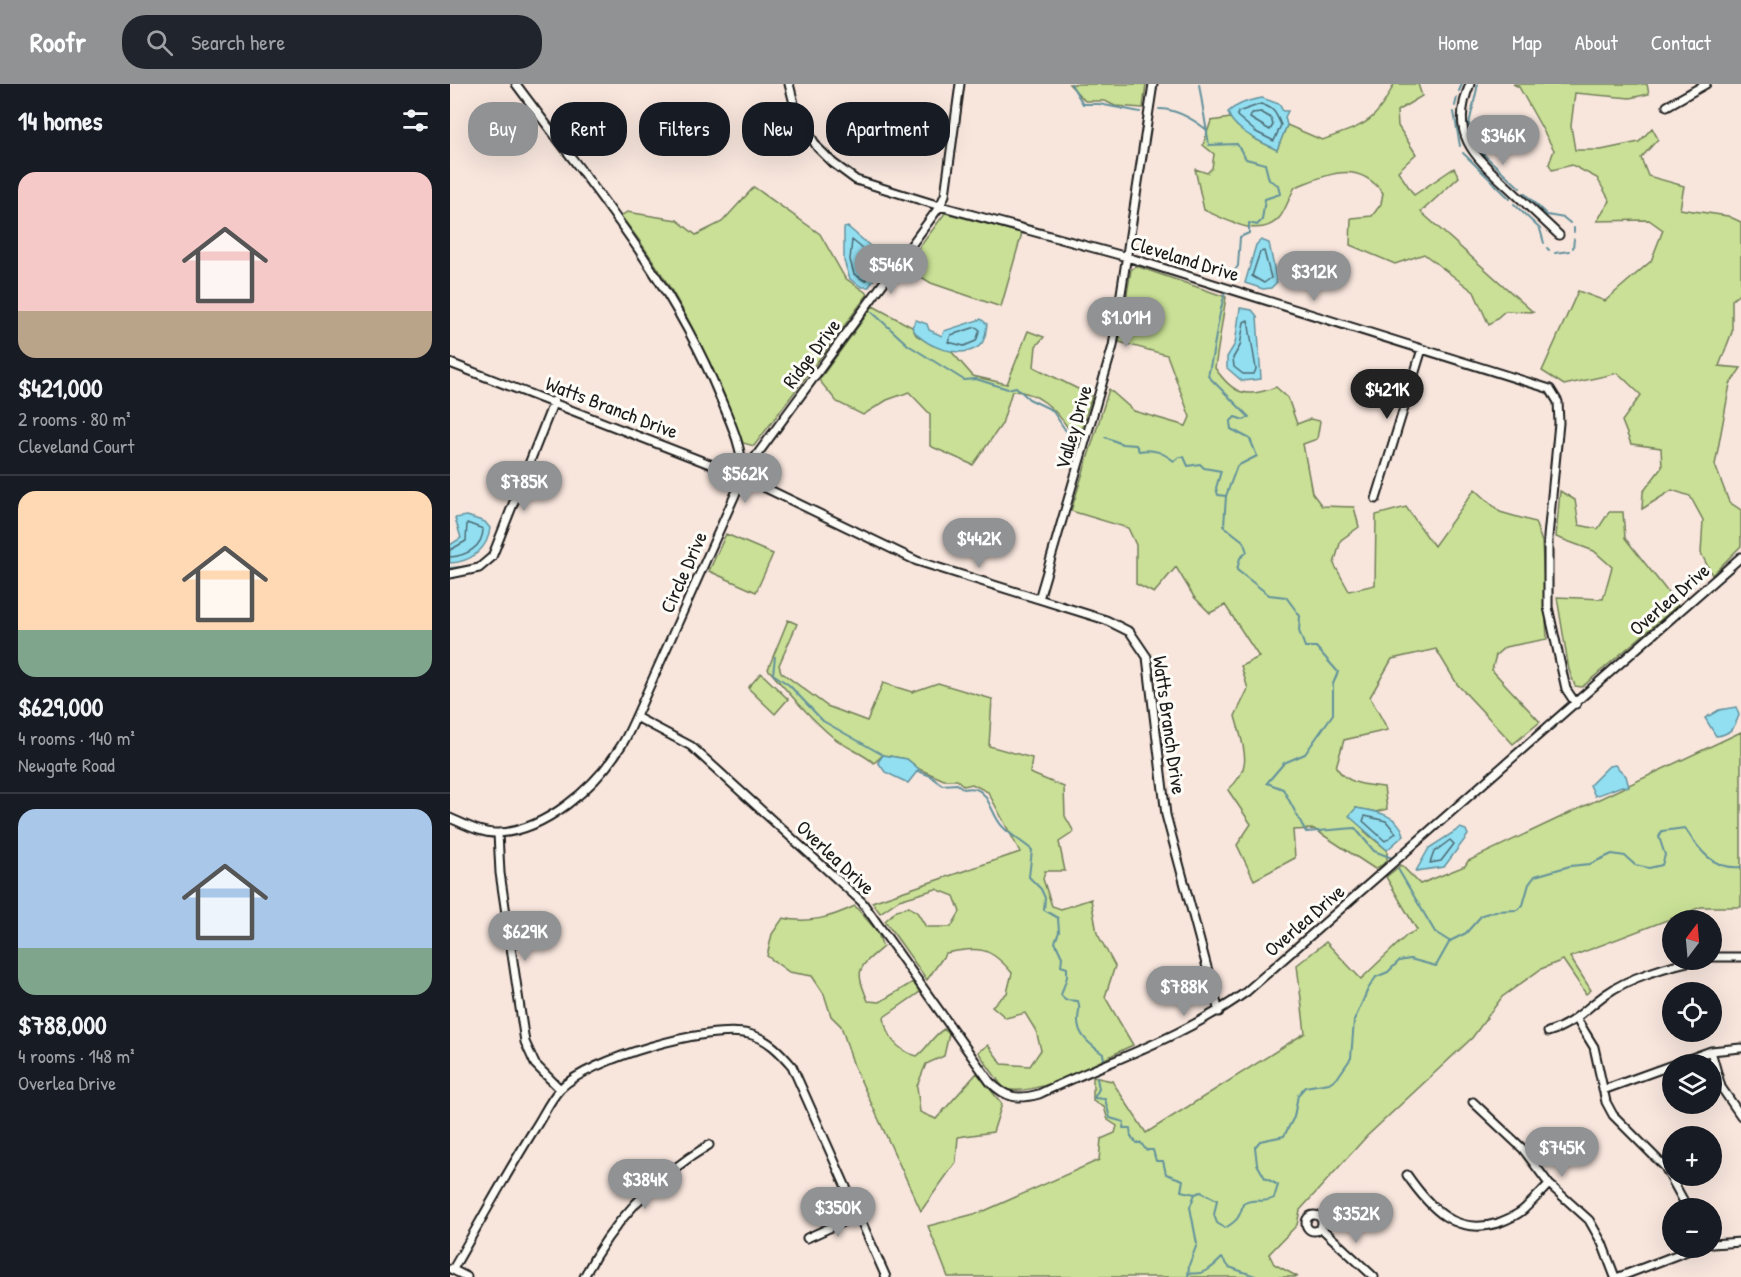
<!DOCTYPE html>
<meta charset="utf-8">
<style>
:root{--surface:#171b24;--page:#20242c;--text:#f1f3f6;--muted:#9ea1a6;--line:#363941;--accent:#919294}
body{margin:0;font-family:"Patrick Hand",sans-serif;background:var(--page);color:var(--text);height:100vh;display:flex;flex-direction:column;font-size:22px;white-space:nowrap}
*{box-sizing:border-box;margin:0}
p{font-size:20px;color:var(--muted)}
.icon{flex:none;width:33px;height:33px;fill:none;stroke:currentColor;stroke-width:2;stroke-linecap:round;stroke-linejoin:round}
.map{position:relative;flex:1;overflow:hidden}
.side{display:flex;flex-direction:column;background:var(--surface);width:450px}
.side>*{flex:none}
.banner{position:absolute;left:18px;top:18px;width:570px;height:54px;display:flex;gap:12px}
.needle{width:39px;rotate:16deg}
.fabs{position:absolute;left:1212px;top:826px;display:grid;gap:12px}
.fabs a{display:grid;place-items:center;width:60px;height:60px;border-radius:50%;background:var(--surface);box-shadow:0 6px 24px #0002;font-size:30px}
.price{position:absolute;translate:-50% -51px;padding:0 14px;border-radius:21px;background:var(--accent);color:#fff;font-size:20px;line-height:39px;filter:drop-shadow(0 2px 3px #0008)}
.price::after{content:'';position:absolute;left:50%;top:36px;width:18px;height:14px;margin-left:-9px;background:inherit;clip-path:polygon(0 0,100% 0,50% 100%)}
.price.active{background:#222;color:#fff}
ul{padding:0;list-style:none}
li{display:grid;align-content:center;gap:12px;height:318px;padding:0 18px}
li+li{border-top:2px solid var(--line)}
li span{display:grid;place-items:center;height:186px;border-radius:18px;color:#555}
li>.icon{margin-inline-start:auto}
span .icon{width:108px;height:108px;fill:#fffc;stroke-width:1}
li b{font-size:26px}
h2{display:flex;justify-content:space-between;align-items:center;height:72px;padding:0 18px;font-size:26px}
.pill{padding:0 21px;border-radius:24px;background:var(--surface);box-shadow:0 6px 24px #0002;font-size:21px;line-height:54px}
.pill.active{background:var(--accent);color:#fff}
header{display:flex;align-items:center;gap:36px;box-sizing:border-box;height:84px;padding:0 30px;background:var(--accent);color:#fff}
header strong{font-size:28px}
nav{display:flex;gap:33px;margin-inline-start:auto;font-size:21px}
.search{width:420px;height:54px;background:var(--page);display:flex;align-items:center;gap:15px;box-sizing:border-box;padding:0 21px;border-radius:24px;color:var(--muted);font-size:22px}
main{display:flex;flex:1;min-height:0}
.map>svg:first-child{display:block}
.green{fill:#c9e096;stroke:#727e59;stroke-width:1.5}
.water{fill:#92dff2;stroke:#63919c;stroke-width:1.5}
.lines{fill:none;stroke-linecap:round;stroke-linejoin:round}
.shore{stroke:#4b6a72;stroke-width:1.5}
.stream{stroke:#63919c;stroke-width:2}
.street-casing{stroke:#1c1c1c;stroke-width:11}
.street{stroke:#fdfcf7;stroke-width:7}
.labels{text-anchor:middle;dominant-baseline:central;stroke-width:6;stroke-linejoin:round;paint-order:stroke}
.street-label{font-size:20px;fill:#1c1c1c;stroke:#fdfcf7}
</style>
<header>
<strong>Roofr</strong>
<div class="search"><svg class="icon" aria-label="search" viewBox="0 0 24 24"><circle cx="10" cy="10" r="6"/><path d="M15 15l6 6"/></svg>Search here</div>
<nav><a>Home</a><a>Map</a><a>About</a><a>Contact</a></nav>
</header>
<main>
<section class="side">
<h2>14 homes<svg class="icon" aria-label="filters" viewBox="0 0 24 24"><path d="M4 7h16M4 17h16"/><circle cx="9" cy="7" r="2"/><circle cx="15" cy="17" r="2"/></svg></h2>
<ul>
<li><span style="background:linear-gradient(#f6c9c9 75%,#b9a48a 0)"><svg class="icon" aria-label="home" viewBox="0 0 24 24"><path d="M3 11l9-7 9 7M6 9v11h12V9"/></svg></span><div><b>$421,000</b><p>2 rooms · 80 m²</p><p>Cleveland Court</p></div></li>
<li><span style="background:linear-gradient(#ffd9b3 75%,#7fa58c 0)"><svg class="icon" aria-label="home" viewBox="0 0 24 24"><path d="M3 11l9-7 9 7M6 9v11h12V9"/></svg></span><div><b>$629,000</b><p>4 rooms · 140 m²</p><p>Newgate Road</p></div></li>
<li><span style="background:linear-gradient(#a9c7e8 75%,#7fa58c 0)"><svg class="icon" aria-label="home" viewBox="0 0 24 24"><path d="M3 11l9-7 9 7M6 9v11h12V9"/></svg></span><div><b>$788,000</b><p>4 rooms · 148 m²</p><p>Overlea Drive</p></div></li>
</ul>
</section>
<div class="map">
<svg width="1291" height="1193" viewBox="0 0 1291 1193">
<rect width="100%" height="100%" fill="#f8e6dd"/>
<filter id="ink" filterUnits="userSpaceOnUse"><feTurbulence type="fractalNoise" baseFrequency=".0167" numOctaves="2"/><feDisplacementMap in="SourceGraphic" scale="12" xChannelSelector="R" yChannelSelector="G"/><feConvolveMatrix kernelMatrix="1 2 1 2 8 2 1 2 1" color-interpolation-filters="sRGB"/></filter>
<g filter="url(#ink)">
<path class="green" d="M619,0H696L693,24L665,22L655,17H635Z
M944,0H968L972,12L947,27L948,42L966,70L948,87L964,111L1004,84L1009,93L971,128L1083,228L1055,227L1039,241L1024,208L974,170L945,180L900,161L901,134L922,132L931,120L933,109C907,75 878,91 845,103C840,112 836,125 830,133C810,157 775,135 754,126L745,85L757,89L762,84L764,70L753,61L761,37L780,34L803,54L827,66L837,41L872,56C913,41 924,42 944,0Z
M1063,0H1197L1199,10L1180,14L1125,9L1121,42L1125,66H1151L1189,58L1202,44L1208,55L1191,74L1198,92L1234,102L1230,125L1278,132L1291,138V209L1282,216V248L1269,282L1291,284L1280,300L1265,381L1279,418L1291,426V462L1262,491L1251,469L1253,436L1240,412L1222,406L1192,425L1193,408L1212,383L1211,364L1181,360L1172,337L1191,311L1168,289L1114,301L1092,287L1128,207L1155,217L1201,177L1213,146L1199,136L1147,137L1160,117L1147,94L1122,81L1102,86L1099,80L1104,66L1069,3Z
M304,103L370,150L395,194L418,210L304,362L293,359C263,277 225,201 171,132L177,128L227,136L246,151L272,138Z
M495,129L572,149L551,223L481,199L455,183Z
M686,182L776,213L765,284C783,310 796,315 826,303L838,314L847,340L860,335L870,337L867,355L853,360L862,409L872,422L904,423L909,443L891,456L884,480L899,507L925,501L926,431L956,423L984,462L1025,405L1050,428L1085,438L1092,458L1097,555L1055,563L1046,571L1042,586L1090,638L1063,660L1007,600L986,565L942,575L920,613L938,646L894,656L886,683C897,700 914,701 934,703L937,725L926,728L906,724L915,748L937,766V778L925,785L864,745L843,746L845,774L804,796L787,761L801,740L778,706C805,682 793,663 785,632L798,605L791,582L809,573L775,521L760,529L744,513L726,483L704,509L686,500V461L678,444L621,427L659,305L684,327L736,342L740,333L717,271L669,258L681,186Z
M423,222L462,243L466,251L482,261L500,266L523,292L557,300L578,247L594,253L586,262L584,283L642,312L631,348L619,345C605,325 588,307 562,307L552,340L523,381L480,362V330L459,308L437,316L413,331L387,318L369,296Z
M1110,407L1125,416L1129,441L1148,445L1159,428H1173L1175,454L1228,521L1132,603L1125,602L1119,586L1107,513L1153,515L1162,483L1144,467L1106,453Z
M276,450L323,470L306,508L259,487Z
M338,536L347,540L329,581L331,588L377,622L417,637L433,599L462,608L488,599L542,615L539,662L582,674L580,689L614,703L615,732L624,748L609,758L615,787H595L593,795L602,822L611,825L641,815L647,849L665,882L655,913L683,961C649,976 590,1014 554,1005L528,968L538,961L552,980L580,982L591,966L586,947L575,929L556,934L542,922L557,909L562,889C540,862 529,863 496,869L477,896L435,837L447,826L459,823L467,828L476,843H501L510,828L504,812L486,805L449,816L430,829L422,818L570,768L538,708L522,700L514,702L507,696H494L469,685L457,675L433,671L424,679C412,669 397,664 384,654C360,634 339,609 318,585Z
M311,589L338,615L325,630L298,604Z
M1291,648V823H1251L1120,873L1141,906L1136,910L1113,876L1091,885L1052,913L1022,954L917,1052L850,1126L847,1141L819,1170L824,1180L848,1193H498L478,1142L532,1128L649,1076L651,1055L665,1049L667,1042L658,1036L654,1023L643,1017V993L662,997L696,1049L855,949L847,881L876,858L911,895L957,851L967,846L936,793L951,781L970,800L1015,782L1018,777Z
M405,822L427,847L433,863C407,885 405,885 418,917L430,918L463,898L470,908L434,933C436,953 448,967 467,972C478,964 481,953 494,945L499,950L494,972L476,980L467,1002L470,1028L486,1035L527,989L552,1020L543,1048L508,1053L506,1078L471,1127L404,982L391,942L381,932L374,910L362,892L339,888L317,872L322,850L333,834C359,840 382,833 405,822Z"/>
<path class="water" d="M812,14L829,20L833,27H838L835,33L837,41L827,66C812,58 782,46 778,28C788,19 800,16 812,14Z
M398,143L427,168L433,180L419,203H412L400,195L394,177V144Z
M811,156L819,159L827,198L821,204L813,205L795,199L806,161Z
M790,224L802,226L807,232L811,295L792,297L777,284V273L785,260Z
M531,235L537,240C536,246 536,253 532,259C517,279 470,262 462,243L466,236L477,240L479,246L492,252L494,247Z
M17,432L35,438L40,444C38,465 21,478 0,479V461L11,454L5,434Z
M1286,623L1289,631C1285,643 1280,651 1266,652L1255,634L1269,626Z
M433,671L457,675L469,685L458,699L435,688L428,678Z
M1165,681L1176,692L1179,703L1172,702L1145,712L1140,701L1159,682Z
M906,724C924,727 949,730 954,751L937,766L899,732Z
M1010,744L1016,746L1018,751L994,783L966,787L979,764Z"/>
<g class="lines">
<path class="shore" d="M811,20C824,24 826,29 831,41L824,57L806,48L787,32L788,28Z
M811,28L821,34L823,41L820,46L800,34L802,29Z
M402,156L422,172L427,180L415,197L404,190L400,176Z
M814,167L821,194L814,199L802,192L810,168Z
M798,236L806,285L804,290H793L784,283L783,274L790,262L794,238Z
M526,243L530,246L526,257L514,262L498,258L501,251Z
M0,466L16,457L17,439L33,445C33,463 16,472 0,473
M915,732L936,737L946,749L935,757L913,737Z
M1000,756L1004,760L991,777L980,779L984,768Z"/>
<path class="stream" d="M621,0L633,20H649L690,28
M749,0L759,61L787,60L796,75L815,80L819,96L828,101L830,110L815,115L812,136L807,141L799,139V149L790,153L788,182L779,194
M1009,7L1012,0
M1005,22L1007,13
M709,25C727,25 743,35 757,46
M1004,28L1010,62
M1027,62L1019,40L1028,0
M1031,68L1070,104
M1013,69L1060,115
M1074,109L1097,131L1114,134L1120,139
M1064,120L1090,145L1094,159
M1124,144V148
M1097,164L1099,166
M1123,164L1124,155
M1105,169L1119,167
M775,209C767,236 765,264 758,292L799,333L794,336L785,333L780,338L781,345L800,355L807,372L787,382L776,412L774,442L793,457L797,468L790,474L787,486L819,511L836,513L850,532L849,547L855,563H866L888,588L883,600V630L855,670L834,679L817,699L833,705L856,748L905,744L924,767L942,774
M422,228L458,261L514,296L526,295L558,305L566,303L579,315L602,326L616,347L624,348
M655,353L672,360L686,361L689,367C704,364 713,369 724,377L729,373H734L738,382L750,380L754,384L771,387L766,404L768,411L776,412
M0,484L21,482
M325,573L323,590L339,601L373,637L433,671
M468,687L481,692L492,701L507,700L514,705C539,699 539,728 552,742C560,751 573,758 582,766L579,793L591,805L595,814L594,826L608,834L609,848L605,858L612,873L611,882L617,884V893L611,911L615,916L628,917C631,925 628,928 628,936C627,951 642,962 653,970L654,975
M948,785L985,848L999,857
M647,994L649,1005L644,1014L655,1015L660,1034L674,1038L673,1044H680L681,1053L687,1059H691L696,1066H703L706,1077H713L716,1090L733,1096L731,1107L745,1110
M739,1189C753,1192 762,1184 772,1174L779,1183L808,1193
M738,1193L739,1181L747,1160L740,1123L745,1110L751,1108L767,1116L764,1131L767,1139L775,1144C787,1137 790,1133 793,1120C804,1113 814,1120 824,1114L828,1101L815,1094L807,1080L805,1063L810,1057L834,1052L844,1033L848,1011L855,1003L879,999L888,993L901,974L904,937L918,905L926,893L938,888L949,877L960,875L986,882L1000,857L1016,849L1032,831L1046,827L1067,826L1073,821L1079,800L1085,792L1120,782L1140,780L1162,770L1175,772L1185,781L1199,784L1212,781L1215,771L1209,753L1212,747L1235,744C1249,766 1263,786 1291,783"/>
<defs>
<path id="street" d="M339,0L346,27L367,63L383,79L406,96L490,122L677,173L1100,305L1108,318L1109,339L1098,453V523L1116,605L1126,620
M1020,0C999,50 1023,71 1058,103C1075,119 1092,135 1109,151
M1217,22L1256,0
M0,279L293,393L467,477L656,536L680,548L697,573L716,731L769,928
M295,387L490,122L495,111L510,0
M926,415L972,265
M0,490L29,484L42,473L104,317
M589,515L663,262L703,0
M186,633L241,662L412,818L540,998C556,1014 567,1016 589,1010C658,977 733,954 796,908L1291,473
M0,734C14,740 32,750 48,749C95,747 145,703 169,665C177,654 182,641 188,628L293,393C293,364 280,337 269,311C221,194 140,100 66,0
M48,749L50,789L75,958L85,980L110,1005
M1262,873H1291
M1126,934L1144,963L1156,1018L1163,1031L1215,1083L1238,1125
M1098,948C1124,940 1135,925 1156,910C1178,894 1220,881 1247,876
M1261,967L1271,1003L1291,1032
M1153,1006L1261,967L1291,964
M1023,1018L1073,1065L1099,1100L1139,1136L1152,1159L1165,1193
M957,1091C980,1124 1005,1152 1048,1139C1056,1136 1066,1132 1073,1126C1082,1118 1091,1108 1099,1100
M856 1139a8 8 0 1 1 16 0a8 8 0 1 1-16 0Z
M871,1144L924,1193
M357,1154L408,1131
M1262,1160L1291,1158
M1,1185L17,1193
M3,1185C30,1138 56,1090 85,1044C93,1032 100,1016 110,1005C139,975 259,940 299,950C318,955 330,968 342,982L436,1193
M134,1193C163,1136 204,1094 259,1061
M1169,1193L1245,1164"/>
</defs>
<use href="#street" class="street-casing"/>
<use href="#street" class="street"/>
</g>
</g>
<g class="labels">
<g class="street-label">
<text transform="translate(735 174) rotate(17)">Cleveland Drive</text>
<text transform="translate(361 269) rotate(-53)">Ridge Drive</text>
<text transform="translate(162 323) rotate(21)">Watts Branch Drive</text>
<text transform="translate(623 343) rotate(-74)">Valley Drive</text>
<text transform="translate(233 488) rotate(-66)">Circle Drive</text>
<text transform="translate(1219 515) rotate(-41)">Overlea Drive</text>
<text transform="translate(720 641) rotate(82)">Watts Branch Drive</text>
<text transform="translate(386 773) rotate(43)">Overlea Drive</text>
<text transform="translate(854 836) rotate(-41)">Overlea Drive</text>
</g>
</g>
</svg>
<div class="fabs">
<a><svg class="needle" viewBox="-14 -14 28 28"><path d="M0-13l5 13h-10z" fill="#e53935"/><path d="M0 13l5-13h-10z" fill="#9ea1a6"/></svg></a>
<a><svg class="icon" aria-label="locate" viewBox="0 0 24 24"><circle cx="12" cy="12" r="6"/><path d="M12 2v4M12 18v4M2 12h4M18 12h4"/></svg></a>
<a><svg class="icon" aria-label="layers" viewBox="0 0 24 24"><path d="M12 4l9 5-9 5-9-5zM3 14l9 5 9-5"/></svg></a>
<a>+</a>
<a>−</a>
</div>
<b class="price" style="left:1053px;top:82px">$346K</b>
<b class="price" style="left:441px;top:211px">$546K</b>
<b class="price" style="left:864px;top:218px">$312K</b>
<b class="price" style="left:676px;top:264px">$1.01M</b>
<b class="price active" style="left:937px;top:336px">$421K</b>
<b class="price" style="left:295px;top:420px">$562K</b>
<b class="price" style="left:74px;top:428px">$785K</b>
<b class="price" style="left:529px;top:485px">$442K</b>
<b class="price" style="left:75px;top:878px">$629K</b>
<b class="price" style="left:734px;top:933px">$788K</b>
<b class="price" style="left:1112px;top:1094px">$745K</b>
<b class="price" style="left:195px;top:1126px">$384K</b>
<b class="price" style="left:388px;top:1154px">$350K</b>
<b class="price" style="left:906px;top:1160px">$352K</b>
<div class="banner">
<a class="pill active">Buy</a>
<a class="pill">Rent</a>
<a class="pill">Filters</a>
<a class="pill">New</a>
<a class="pill">Apartment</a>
</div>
</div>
</main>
